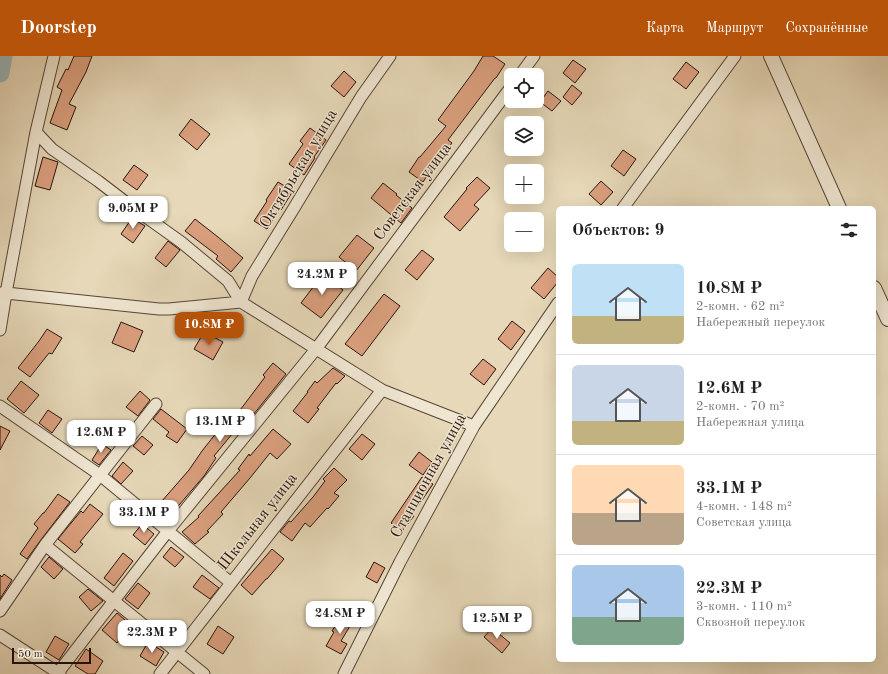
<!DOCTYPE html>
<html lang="ru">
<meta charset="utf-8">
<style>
:root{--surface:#fff;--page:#f2f2f2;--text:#202124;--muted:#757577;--line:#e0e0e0;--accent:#b45309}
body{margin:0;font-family:"Old Standard TT",serif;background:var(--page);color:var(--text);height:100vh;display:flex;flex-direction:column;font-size:15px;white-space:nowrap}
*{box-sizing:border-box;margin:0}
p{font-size:13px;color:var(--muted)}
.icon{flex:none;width:22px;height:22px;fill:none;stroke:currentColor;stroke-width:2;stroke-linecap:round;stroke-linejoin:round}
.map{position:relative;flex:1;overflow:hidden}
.details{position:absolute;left:556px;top:150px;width:320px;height:456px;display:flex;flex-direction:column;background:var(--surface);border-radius:6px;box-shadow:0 4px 16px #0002}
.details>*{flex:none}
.tools{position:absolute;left:504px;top:12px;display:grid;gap:8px}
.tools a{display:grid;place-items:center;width:40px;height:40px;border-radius:6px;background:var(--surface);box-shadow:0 4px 16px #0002;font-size:20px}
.scale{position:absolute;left:12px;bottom:10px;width:79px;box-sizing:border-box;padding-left:4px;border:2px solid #29140c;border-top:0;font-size:11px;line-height:14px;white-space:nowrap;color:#29140c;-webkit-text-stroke:3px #efe6d1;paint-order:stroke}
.price{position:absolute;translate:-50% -34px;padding:0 9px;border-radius:8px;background:#fff;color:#222;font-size:13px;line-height:26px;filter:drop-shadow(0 1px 2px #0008)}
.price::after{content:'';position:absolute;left:50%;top:24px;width:12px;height:9px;margin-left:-6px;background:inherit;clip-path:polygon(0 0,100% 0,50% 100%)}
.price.selected{background:var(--accent);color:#fff}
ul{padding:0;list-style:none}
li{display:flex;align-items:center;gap:12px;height:100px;padding:0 16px}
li+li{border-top:1px solid var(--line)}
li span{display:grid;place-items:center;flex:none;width:112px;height:80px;border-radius:6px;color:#555}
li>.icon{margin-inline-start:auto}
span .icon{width:48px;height:48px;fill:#fffc;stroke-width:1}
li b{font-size:17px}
h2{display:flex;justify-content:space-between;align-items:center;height:48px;padding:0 16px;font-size:17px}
header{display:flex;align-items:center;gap:24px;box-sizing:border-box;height:56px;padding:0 20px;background:var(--accent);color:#fff}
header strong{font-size:19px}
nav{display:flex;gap:22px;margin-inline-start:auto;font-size:14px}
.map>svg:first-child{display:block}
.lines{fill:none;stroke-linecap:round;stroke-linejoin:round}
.river{stroke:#9bb7ba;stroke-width:19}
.building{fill:#dba07f;stroke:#29140c}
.minor-casing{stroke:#584537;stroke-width:13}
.tertiary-casing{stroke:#584537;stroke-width:16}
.minor{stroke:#efe6d1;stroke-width:11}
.tertiary{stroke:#efe6d1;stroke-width:14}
.labels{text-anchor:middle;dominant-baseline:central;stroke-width:3;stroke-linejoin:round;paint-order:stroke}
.street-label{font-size:16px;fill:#29140c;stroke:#efe6d1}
</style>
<header>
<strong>Doorstep</strong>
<nav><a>Карта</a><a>Маршрут</a><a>Сохранённые</a></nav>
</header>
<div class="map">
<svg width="888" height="618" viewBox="0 0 888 618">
<rect width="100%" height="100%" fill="#e6d8b8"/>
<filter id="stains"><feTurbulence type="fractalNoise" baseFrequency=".005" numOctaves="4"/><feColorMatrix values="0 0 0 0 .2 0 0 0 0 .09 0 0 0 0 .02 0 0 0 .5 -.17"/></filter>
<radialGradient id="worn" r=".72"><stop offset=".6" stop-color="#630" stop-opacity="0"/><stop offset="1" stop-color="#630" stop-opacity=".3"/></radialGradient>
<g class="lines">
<path class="river" d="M0,17L3,0"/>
</g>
<path class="building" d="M74,0H92L86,16L69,48L76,51L67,74L50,67L62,34L57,31L66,13L68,14Z
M483,0H493L505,8L496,22H495L448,84L452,87L435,108L423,126L409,116L419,101H420L446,70L438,64L474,15Z
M573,4L586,13L575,27L563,17Z
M686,6L699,16L686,33L673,23Z
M344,15L356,26L344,41L331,30Z
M572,29L582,37L572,49L563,41Z
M548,35L561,45L552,55L540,46Z
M191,63L210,78L197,94L179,79Z
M310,72L326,84L314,101L315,102L304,119L289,108L303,88L300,85Z
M623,94L636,103L624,120L611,110Z
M43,101L58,106L50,134L35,130Z
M134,109L148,119L137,134L123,124Z
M477,121L490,132L474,149L479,153L460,175L444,161L467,133L466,132Z
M601,125L613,136L601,149L589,138Z
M278,126L293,135L281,154L280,153L267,173L254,165L267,145L266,144Z
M383,127L397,138L396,139L412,152L401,167L371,142Z
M132,162L145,170L133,187L121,178Z
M195,163L218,181L243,202L231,216L216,203L218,200L185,175Z
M357,179L374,192L356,215L339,201Z
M168,185L180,194L166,211L155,202Z
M422,194L434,203L417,224L405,214Z
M548,212L558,221V226L544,243L531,232Z
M323,218L343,234L321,262L301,247Z
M384,238L400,250L362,300L345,288Z
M512,265L525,275L511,294L498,283Z
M121,266L143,275L134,296L112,287Z
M47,273L62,282L52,298L49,297L30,321L18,312L39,285Z
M204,276L223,286L213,304L194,293Z
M483,303L496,313L484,329L470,318Z
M273,307L286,318L241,374L237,372L214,400L216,402L204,420L167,463L155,453L189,414L202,395L221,371L225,374L265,321L263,319Z
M333,312L345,320L337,328L336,327L317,352L319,353L308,367L293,355L308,336H307L315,325L317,327Z
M21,325L39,339L24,357L7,343Z
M140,335L150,344L138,360L126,351Z
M161,353L187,373L177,387L166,380L169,376L153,363Z
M48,354L62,363L52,377L39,367Z
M0,370L10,375L0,394Z
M273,373L291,388L277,403L270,397L250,422L221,456L223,458L207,475L209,476L195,488L182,476L199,461L198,460L240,414L238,413L249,398L250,400Z
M362,378L375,388L362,404L349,393Z
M142,380L153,389L144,399L133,390Z
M102,388L111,394L99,409L92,404Z
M419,396L432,406L423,419L409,409Z
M123,406L133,415L121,428L112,420Z
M334,412L347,424L334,437L339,440L328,453L327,452L310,471L305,467L292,485L280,476L289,465L291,466L313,441L325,425L323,423Z
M422,421L433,428L412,459L414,460L402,475L391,467Z
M58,438L70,446L40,485L27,503L20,498L38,472L34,468L43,457H44Z
M90,448L103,458L80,486L83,488L75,497L58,483L81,455L83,457Z
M142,468L154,478L145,489L133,479Z
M171,491L184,501L175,511L163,501Z
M272,493L284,503L267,523H266L252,539L241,529Z
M123,497L133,505L114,530L104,522Z
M49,501L63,513L54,523L41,511Z
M374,506L385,512L377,527L366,521Z
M4,518L12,524L0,543V519L2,521Z
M202,519L219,532L210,543L193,531Z
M138,527L150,537L138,553L125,543Z
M88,533L103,545L91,555L79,541Z
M117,557L132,570L117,587L102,574Z
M342,559L353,565L341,585L347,588L341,598L326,590L334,576L332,575Z
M218,570L234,581L223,598L207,588Z
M492,572L510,587L502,597L484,581Z
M55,580L69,588L59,604L46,596Z
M148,586L164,596L156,610L140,600Z
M86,593L103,605L95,618H88L75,610Z"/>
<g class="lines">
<defs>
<path id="minor" d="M520,19L534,0
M36,76L52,93L98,125L132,151L181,186L228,225L241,246
M623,152L735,0
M0,237H6L159,253H169L241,246L382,334L474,370
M241,246L252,220L294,152L361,41L390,0
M0,274L6,237L36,76L54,0
M0,350L100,419L231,527
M45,489L204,618
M0,555L45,489L156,348
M0,579L60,618
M57,618L168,475L316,293L511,31
M160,618L382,334
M344,618L400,506L474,370L558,247"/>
<path id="tertiary" d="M771,0L839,152
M874,232L888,263"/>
</defs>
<use href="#minor" class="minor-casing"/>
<use href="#tertiary" class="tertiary-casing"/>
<use href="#minor" class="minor"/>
<use href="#tertiary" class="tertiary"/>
</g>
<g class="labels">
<g class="street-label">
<text transform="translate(299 113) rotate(-59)">Октябрьская улица</text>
<text transform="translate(413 136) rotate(-53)">Советская улица</text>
<text transform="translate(429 420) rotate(-61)">Станционная улица</text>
<text transform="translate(258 466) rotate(-52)">Школьная улица</text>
</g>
</g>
<rect width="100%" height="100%" filter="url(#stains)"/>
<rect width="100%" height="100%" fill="url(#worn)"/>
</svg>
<div class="tools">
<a><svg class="icon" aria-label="locate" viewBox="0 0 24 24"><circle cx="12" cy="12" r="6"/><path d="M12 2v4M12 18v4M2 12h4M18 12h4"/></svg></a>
<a><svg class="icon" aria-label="layers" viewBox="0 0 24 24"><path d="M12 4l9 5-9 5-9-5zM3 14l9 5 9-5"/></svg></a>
<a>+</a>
<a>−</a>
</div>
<div class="scale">50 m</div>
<b class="price" style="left:133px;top:174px">9.05M ₽</b>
<b class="price" style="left:322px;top:240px">24.2M ₽</b>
<b class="price selected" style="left:209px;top:290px">10.8M ₽</b>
<b class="price" style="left:220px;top:387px">13.1M ₽</b>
<b class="price" style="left:101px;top:398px">12.6M ₽</b>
<b class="price" style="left:144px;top:478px">33.1M ₽</b>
<b class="price" style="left:340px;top:579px">24.8M ₽</b>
<b class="price" style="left:497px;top:584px">12.5M ₽</b>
<b class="price" style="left:152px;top:598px">22.3M ₽</b>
<section class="details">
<h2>Объектов: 9<svg class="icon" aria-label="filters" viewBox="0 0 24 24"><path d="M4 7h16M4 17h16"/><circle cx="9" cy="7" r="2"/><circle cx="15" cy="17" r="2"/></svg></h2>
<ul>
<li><span style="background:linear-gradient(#bfe0f5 65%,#c2b280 0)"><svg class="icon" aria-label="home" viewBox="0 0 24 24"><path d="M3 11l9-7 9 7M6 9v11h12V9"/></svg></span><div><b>10.8M ₽</b><p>2-комн. · 62 m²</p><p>Набережный переулок</p></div></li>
<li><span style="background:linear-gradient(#c9d6e8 70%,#c2b280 0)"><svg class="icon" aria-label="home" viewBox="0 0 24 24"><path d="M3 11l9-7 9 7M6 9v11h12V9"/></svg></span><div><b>12.6M ₽</b><p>2-комн. · 70 m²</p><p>Набережная улица</p></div></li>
<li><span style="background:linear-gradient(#ffd9b3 60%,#b9a48a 0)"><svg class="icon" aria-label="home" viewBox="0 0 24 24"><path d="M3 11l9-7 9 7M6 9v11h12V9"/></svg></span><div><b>33.1M ₽</b><p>4-комн. · 148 m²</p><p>Советская улица</p></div></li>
<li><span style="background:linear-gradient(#a9c7e8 65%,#7fa58c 0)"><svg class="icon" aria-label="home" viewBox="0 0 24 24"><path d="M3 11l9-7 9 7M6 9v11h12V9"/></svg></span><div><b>22.3M ₽</b><p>3-комн. · 110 m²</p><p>Сквозной переулок</p></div></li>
</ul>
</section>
</div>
